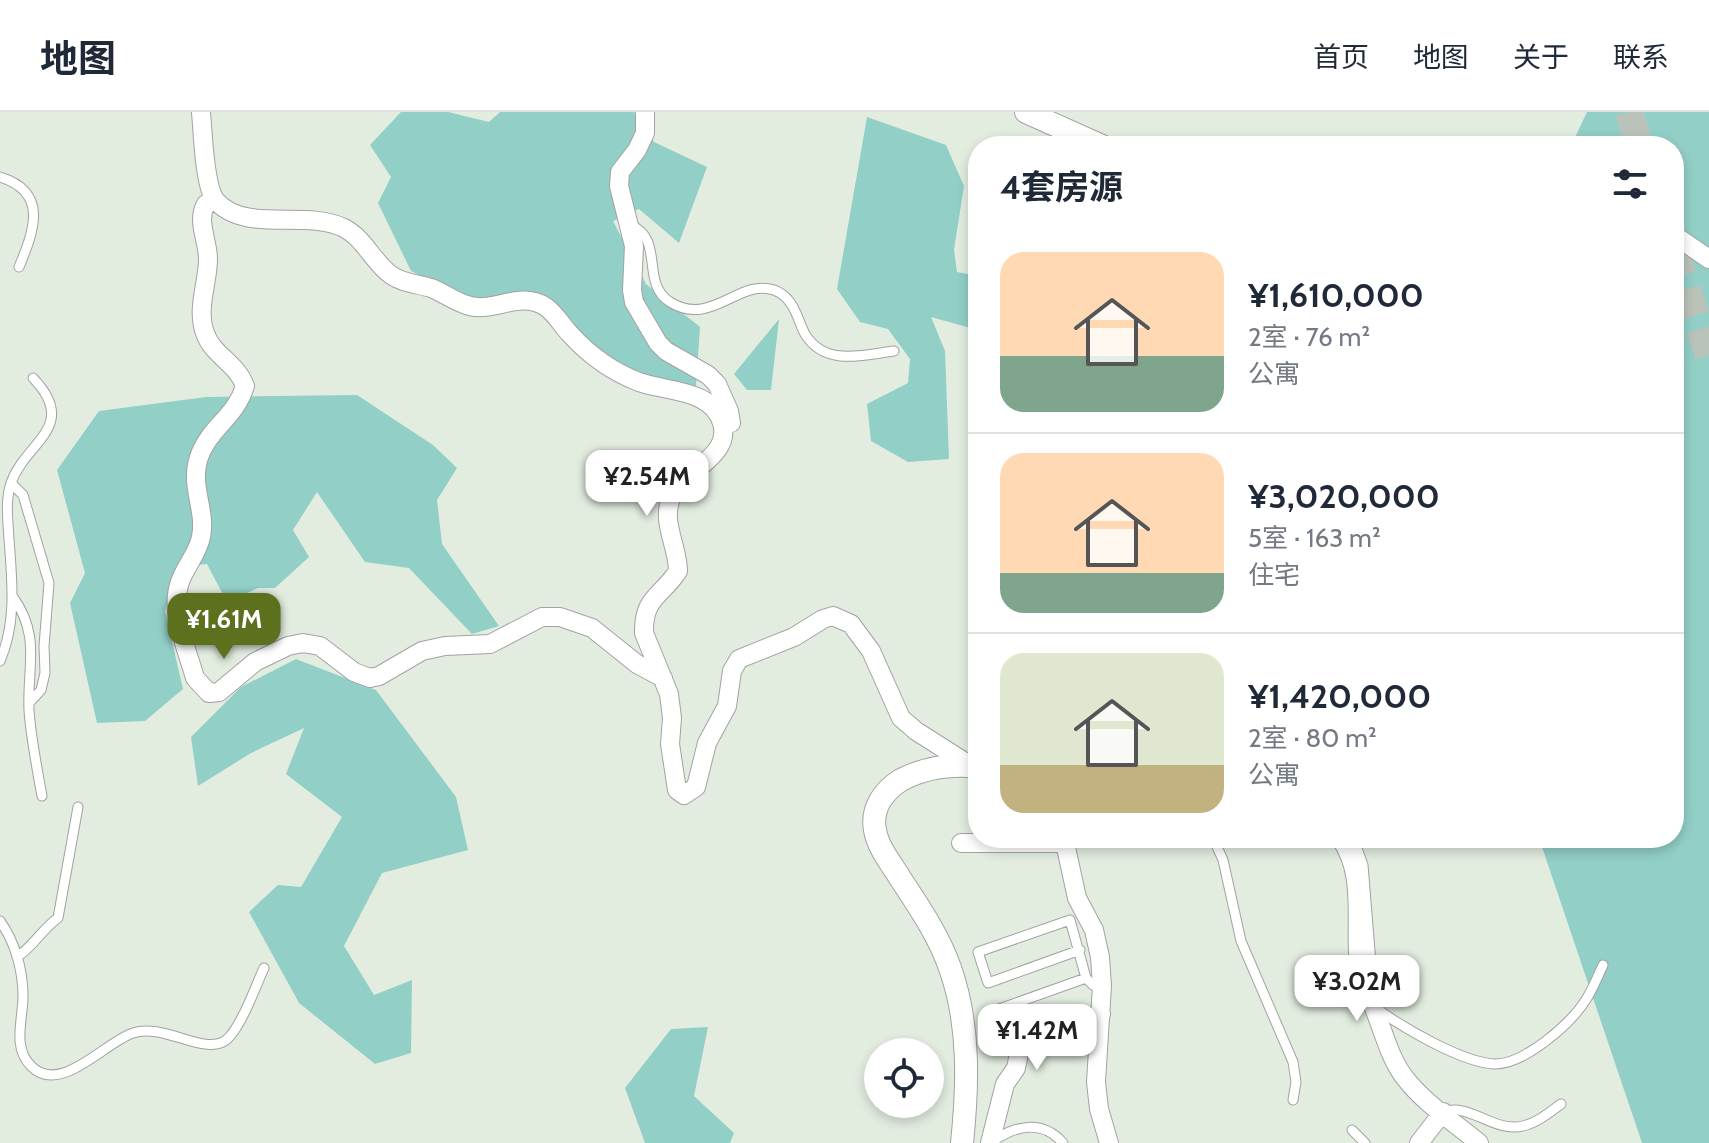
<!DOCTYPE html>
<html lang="zh">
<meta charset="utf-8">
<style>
:root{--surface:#fff;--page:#f6f6f7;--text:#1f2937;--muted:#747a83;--line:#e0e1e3;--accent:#5c701e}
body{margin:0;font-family:Cabin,"Noto Sans SC",sans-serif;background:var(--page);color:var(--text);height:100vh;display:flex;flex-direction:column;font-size:30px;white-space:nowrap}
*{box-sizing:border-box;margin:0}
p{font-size:26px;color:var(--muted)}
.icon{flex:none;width:44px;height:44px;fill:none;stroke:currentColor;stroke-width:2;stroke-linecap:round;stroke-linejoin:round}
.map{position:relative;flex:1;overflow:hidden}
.sheet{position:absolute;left:968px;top:24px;width:716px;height:712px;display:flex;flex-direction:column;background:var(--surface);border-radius:32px;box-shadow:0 4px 12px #0003}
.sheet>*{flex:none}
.buttons{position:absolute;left:864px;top:926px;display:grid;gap:16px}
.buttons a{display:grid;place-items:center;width:80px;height:80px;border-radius:50%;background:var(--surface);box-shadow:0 4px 12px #0003;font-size:40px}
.price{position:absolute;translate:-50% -68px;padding:0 18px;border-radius:16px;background:#fff;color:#222;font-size:26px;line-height:52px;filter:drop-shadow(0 2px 4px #0008)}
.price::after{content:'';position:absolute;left:50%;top:48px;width:24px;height:18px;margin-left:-12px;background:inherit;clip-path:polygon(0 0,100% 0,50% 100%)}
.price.active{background:var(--accent);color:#fff}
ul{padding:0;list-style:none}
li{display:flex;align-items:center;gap:24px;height:200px;padding:0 32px}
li+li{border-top:2px solid var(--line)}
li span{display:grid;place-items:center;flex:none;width:224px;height:160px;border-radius:24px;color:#555}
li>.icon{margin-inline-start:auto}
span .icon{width:96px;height:96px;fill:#fffc;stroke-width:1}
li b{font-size:34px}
h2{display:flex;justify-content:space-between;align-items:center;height:96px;padding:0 32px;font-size:34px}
header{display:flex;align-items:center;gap:48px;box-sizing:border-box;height:112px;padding:0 40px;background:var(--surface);border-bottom:2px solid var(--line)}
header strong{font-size:38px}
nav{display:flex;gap:44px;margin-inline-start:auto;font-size:28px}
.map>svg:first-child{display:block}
.forest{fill:#92cfc7}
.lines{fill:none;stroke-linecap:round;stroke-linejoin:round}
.trunk-tunnel{stroke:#bac3b9;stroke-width:28;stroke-dasharray:28 14;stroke-linecap:butt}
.service-casing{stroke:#a2a2a2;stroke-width:11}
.minor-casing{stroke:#a2a2a2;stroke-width:20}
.tertiary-casing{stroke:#a2a2a2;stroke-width:24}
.service{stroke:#fff;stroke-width:9}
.minor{stroke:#fff;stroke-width:18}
.tertiary{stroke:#fff;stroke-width:22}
</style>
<header>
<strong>地图</strong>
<nav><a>首页</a><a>地图</a><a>关于</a><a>联系</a></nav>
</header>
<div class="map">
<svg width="1709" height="1031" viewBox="0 0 1709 1031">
<rect width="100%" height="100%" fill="#e2ede0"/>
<path class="forest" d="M401,0H448L489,10L500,0H634L654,30L707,55L679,131L639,97L613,109L646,172L700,215L696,274L633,260L586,228L545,186L520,179L473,189L411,159L378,91L391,65L370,33Z
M1587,0H1709V1031H1642L1539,726H1674V34H1571Z
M867,5L946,33L964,74L954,138L957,160L978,164V218L931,205L945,239L949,347L908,350L871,329L867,292L908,271L910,247L888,217L860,210L837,177Z
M779,207L771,278H747L734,262Z
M357,283L433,333L457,356L437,388L442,432L499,514L472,522L409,456L365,450L317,380L293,418L309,445L275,476H258L227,490L207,452L178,455L165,499L183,577L145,609L97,611L70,491L85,461L57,358L99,299L206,285Z
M296,547L376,578L456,685L468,738L382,761L344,834L374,883L412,868L411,941L375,952L299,891L249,800L278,773L301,775L342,705L286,662L304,616L251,641L198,674L191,625L241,575Z
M708,915L694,984L734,1021L730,1031H645L625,976L671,917Z"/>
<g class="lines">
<path class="trunk-tunnel" d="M1629,0L1640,34
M1674,137L1709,243"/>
<defs>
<path id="service" d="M0,65C49,80 34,119 19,155
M631,113C665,128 640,171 670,190C711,216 739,166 774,178C785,182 791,190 795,199C799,207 801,215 805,222C825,255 863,243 894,239
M11,371L23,383L49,471L44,534L45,561L41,578L29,591
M13,485C41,524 27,555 29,598C31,627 37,656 42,684
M0,549C17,510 12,468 9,427C8,409 5,389 11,371C25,330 80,315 33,266
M1213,726L1223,748L1241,829L1293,950L1296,970L1293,988
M1349,735L1358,739L1363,753L1371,851
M0,809C15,830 23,858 23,884C23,908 12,935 31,954C60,984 105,930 133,921C162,911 200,941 223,930C239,922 256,873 264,856
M1080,838L988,871L978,840L1070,808L1086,866L1093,873L1102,874
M17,845C34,834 42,817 58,806L78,695
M999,897L1086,866
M1377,897C1404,916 1461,950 1494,952C1524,953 1572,911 1587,886C1593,876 1598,864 1603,853
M1443,1000C1470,990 1493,1021 1523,1014C1537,1011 1550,1000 1561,992
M1352,1018L1365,1031
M993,1029C1015,1014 1042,1007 1063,1031"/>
<path id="minor" d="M201,0C203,20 204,75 216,89C246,122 305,97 344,116C364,126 373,150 391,163C402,171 418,172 431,176C442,180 452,188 464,192C491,204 518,177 546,195C556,202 562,214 570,222C589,243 613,260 639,270C667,280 712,277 722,311C732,344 685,358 673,382C659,408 678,433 678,459C662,484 643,485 644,521L669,582L672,606L670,632L677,678L684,683L696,675L707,631L727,594L732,559L739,547L794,525L823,507L833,504L851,512L871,539L901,606L916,619L971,654
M645,0V21L637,38L620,60L619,74L634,134L632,178L634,190L658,231L666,239L708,263L717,272L729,299L731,311
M215,88L206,92C196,109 208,128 208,147C208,171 196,197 205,221C213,244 236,250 245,274C236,304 212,314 201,340C187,372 207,396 201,425C198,441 185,455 180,470C169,500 187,536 195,566L209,581L219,580L255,550L288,534L303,531L320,534L354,560L370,566L379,564L422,539L445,534L490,532L542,505H560L592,516L637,552L663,566
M1674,123L1709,147
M1340,726C1364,759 1356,801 1358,840C1359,860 1368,879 1375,899C1384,921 1390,947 1405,966C1424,991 1455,1011 1479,1031
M961,731H1065L1077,786L1094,818L1100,845L1102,874L1096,970L1099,997L1109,1031
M990,1031L1005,972L1016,956L1021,932L1029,924L1101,902
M1419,1031L1443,1000"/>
<path id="tertiary" d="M1026,0L1102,34
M962,1031C968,974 970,912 950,856C939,824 919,795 900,766C891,751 878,736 875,718C871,697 883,679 901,668C924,656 952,651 978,655"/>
</defs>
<use href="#service" class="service-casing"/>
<use href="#minor" class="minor-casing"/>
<use href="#tertiary" class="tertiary-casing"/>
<use href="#service" class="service"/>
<use href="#minor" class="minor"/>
<use href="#tertiary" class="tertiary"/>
</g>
</svg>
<div class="buttons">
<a><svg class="icon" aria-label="locate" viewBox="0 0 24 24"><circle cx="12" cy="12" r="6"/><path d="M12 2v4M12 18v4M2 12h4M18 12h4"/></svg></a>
</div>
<b class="price" style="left:647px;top:406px">¥2.54M</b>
<b class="price active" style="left:224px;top:549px">¥1.61M</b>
<b class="price" style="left:1357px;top:911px">¥3.02M</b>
<b class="price" style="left:1037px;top:960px">¥1.42M</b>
<section class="sheet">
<h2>4套房源<svg class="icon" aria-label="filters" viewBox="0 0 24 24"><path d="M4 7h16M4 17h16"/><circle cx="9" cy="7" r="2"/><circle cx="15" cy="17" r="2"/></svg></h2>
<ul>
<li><span style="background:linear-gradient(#ffd9b3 65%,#7fa58c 0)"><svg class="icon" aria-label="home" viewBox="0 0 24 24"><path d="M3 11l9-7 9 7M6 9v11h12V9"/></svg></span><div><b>¥1,610,000</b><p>2室 · 76 m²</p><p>公寓</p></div></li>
<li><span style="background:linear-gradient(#ffd9b3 75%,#7fa58c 0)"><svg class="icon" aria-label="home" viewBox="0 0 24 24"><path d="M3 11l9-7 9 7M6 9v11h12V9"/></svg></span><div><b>¥3,020,000</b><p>5室 · 163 m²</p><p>住宅</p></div></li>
<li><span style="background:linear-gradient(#dfe7d0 70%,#c2b280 0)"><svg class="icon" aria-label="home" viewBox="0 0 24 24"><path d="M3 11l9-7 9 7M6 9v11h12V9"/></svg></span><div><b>¥1,420,000</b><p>2室 · 80 m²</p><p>公寓</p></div></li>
</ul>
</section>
</div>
